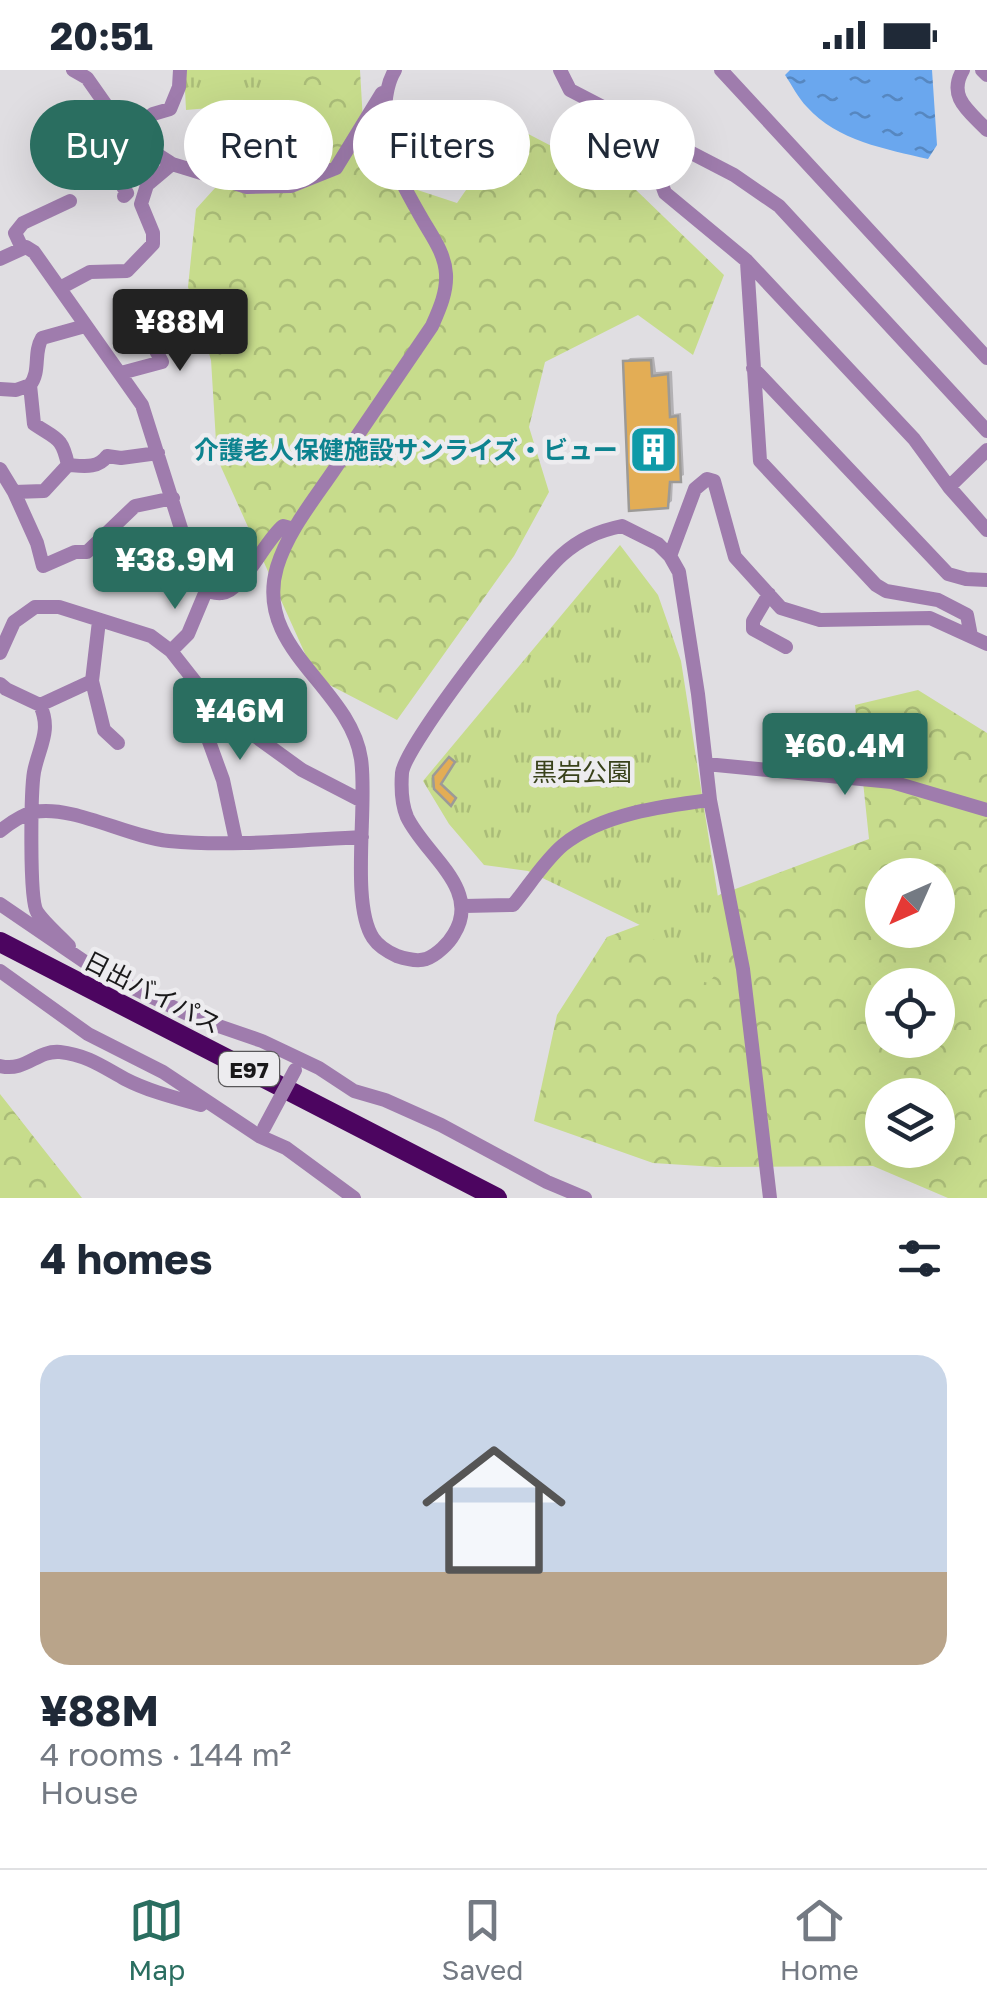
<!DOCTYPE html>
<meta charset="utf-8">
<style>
:root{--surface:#fff;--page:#f2f2f3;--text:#1f2937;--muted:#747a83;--line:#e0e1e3;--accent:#2a6e60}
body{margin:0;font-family:"Golos Text","Noto Sans JP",sans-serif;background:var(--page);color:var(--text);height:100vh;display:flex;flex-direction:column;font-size:38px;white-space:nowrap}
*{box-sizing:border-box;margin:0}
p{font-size:32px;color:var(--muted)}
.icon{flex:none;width:55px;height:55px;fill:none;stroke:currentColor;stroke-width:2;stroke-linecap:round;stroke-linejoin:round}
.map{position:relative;height:1128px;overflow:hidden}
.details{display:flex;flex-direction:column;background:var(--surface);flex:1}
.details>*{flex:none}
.top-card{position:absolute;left:30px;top:30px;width:928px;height:90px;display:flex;gap:20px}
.needle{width:65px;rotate:225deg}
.controls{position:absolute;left:865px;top:788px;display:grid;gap:20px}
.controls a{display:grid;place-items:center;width:90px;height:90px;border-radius:50%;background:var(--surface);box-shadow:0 10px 40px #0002;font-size:50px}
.price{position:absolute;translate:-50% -85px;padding:0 22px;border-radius:10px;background:var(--accent);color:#fff;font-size:32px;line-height:65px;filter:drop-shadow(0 2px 5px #0008)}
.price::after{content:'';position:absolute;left:50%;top:60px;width:30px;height:22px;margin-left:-15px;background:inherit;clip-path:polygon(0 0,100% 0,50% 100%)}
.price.current{background:#222;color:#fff}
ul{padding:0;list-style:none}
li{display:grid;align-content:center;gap:20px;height:530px;padding:0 40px}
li+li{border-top:2px solid var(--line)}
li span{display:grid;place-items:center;height:310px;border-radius:30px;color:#555}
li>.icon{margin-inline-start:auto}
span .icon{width:180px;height:180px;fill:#fffc;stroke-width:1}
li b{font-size:42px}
h2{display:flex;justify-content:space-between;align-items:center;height:120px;padding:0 40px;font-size:42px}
.chip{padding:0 35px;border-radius:45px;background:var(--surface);box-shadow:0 10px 40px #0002;font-size:35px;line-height:90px}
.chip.current{background:var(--accent);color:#fff}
.status{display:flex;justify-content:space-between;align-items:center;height:70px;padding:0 50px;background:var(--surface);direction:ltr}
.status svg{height:28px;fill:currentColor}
.tab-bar{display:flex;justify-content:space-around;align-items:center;height:140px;border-top:2px solid var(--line);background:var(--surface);font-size:28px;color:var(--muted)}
.tab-bar a{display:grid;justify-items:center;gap:5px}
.tab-bar .current{color:var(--accent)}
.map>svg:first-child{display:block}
.forest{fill:url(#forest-crowns);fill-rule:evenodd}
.park{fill:url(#park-tufts)}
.water{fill:url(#water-ripples)}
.shadow{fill:#0003}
.building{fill:#e3ad55;stroke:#9c9a97;stroke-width:2.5}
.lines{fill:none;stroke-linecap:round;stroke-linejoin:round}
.minor{stroke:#9f7cad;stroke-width:14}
.highway{stroke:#4c0560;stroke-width:20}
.minor-bridge{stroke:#9f7cad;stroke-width:14}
.labels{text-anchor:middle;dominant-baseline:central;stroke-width:9;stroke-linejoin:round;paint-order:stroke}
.shield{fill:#edecef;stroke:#59585a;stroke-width:2.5}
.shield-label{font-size:22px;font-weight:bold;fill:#1a191a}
.culture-label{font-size:25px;font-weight:bold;fill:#0d838f;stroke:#edecef;text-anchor:end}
.park-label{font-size:25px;fill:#38411a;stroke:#edecef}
.street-label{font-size:25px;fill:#1a191a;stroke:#edecef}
</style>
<div class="status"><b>20:51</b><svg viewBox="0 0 49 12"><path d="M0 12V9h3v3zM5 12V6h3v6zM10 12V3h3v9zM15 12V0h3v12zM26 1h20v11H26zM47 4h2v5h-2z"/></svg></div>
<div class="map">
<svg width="987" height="1128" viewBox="0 0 987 1128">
<defs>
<pattern id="forest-crowns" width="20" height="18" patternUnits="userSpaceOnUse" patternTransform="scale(2.5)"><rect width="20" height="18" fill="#c7dc8c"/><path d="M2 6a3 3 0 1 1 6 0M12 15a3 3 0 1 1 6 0" fill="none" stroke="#aabc78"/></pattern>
<pattern id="park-tufts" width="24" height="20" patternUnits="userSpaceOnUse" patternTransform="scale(2.5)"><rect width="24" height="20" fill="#c7dc8c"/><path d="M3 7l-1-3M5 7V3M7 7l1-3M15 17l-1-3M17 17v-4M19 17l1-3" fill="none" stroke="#aabc78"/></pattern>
<pattern id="water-ripples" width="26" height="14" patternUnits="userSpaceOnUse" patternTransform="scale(2.5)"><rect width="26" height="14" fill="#6aa7ee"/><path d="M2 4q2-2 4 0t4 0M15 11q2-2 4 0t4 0" fill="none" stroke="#5687c0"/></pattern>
</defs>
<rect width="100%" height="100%" fill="#e0dee2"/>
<path class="forest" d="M283,0H360L366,103L457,133L511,55L636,120L724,205L693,285L638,245L545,292L529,357L549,422L514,486L397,650L316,608L217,388L211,290L188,217L196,139L282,44Z
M918,620L987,663V1128H948L873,1096L716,1097L653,1093L534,1051L557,945L607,867L869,769L855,635ZM882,805H938V860H882ZM882,915H938V970H882ZM882,1025H938V1080H882Z
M0,1024L82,1128H0Z"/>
<path class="park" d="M184,0H289L293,31L186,40Z
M620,475L658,525L681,591L728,891L708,913L687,907L642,856L528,801L484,795L449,754L423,711Z"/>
<path class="water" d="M790,0H932L937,75L928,89C886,79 837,71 807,37C798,28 792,15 785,5Z"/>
<path class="shadow" d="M654,287L656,302L672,301L674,344L681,343L684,405L673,410L672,431L667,435L626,292L630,288Z"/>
<path class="building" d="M651,290L652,306L668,304L670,347L678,346L681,412H670L668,438L629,441L623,291Z
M449,687L455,692L441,714L456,728L451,736L434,719L433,706Z"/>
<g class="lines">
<path class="minor" d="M395,0C387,13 385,30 385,45C384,86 405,119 425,154C434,169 445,185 446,204C447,223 439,240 432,256C399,304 367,352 334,400C313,431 288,461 277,497C253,579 350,616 361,689C368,734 350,833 373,868C379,877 388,882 397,886C406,889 417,892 426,889C437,885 449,873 454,864C482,819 425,785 407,747C402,735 401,717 402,703C405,674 535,509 562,485C580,469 598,461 622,456L658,474L670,486L679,502L698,624L710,730L743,899L770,1128
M560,0L570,20L734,105L779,136L987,361
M721,0L987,288
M963,0C947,27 969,41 987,60
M982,0L987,5
M127,65L153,44L170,39L179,17L180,0
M675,75L661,112L665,123L747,191L914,369L949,417L987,460
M172,94L247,117L291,116L336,98L382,23
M124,126L127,123L116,106L150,81
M22,178L15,163L23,153L70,131
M0,189L26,177L34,182L142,335L197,509L206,521C211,522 217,524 222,523C243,521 265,470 283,456L294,459
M747,192L760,391L876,515L886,521L938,530L967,545L971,566
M60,218L90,202L127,201L153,174V163L141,134L147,115L172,94L127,65L87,8L73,0
M753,298L948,504L966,509L987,510
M121,303L162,292L146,262
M0,319L16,320L30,315
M158,383L121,388L107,386C98,399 83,396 68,395L44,421L14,422L37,473L43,496L75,482H87L135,436L173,428
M68,395C62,366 56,369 34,354L30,315C41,301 33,283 42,268L85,256
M0,399L14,422
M949,417L987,380
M670,486L695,419L707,409L714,411L735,487L781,538L820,550L930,548L987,574
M769,524L753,551V559L786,577
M99,551L92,611L104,660L118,673
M171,581L188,564L206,521
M0,583L14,552L35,537H59L151,566L171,581L215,637L302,700L362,731
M194,613L190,619L223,710L236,771
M0,614L6,619L40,635C52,661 39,676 34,702C31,720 29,829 37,842C45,854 59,865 69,876
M40,635L92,611
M706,694L892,712L987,740
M0,761C10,753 21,745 34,742C74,735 127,767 169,771C229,777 301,770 362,767
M0,834L85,892L133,918L198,949L262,971L319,998L354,1021L385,1030L441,1055L547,1112L585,1128
M464,836L513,835C529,816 544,791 563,775C601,744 663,736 710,730
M0,901L88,964L163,1002L259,1066L286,1078L354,1128
M0,996C27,1002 36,980 60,982C87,985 103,997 125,1009C148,1021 176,1028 201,1035"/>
<path class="highway" d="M0,872L497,1128"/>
<path class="minor-bridge" d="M264,1058L295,1000"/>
</g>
<defs>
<symbol id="building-square" viewBox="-11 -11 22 22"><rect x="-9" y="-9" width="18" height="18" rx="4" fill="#0f9aa8" stroke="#edecef"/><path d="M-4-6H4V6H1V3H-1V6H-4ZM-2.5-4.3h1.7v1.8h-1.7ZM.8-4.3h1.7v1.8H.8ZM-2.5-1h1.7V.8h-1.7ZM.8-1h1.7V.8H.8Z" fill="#fff"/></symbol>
</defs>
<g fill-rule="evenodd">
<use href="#building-square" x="626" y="352" width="55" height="55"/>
</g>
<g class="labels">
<rect class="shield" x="219" y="982" width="60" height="34" rx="8"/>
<g class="shield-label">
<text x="249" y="999">E97</text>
</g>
<g class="culture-label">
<text x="618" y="379">介護老人保健施設サンライズ・ビュー</text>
</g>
<g class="park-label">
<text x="582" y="701">黒岩公園</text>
</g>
<g class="street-label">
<text transform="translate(153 922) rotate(27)">日出バイパス</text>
</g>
</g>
</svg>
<div class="controls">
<a><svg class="needle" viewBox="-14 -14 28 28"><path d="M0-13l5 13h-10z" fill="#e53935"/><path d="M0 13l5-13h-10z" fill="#747a83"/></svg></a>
<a><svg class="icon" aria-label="locate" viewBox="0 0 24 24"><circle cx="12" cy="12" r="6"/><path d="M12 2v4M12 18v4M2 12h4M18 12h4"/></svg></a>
<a><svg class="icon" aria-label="layers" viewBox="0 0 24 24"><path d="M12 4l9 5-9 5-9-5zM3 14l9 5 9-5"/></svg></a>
</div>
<b class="price current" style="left:180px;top:304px">¥88M</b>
<b class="price" style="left:175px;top:542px">¥38.9M</b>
<b class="price" style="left:240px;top:693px">¥46M</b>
<b class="price" style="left:845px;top:728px">¥60.4M</b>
<div class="top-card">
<a class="chip current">Buy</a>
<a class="chip">Rent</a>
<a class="chip">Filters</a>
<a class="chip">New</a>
</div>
</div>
<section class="details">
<h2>4 homes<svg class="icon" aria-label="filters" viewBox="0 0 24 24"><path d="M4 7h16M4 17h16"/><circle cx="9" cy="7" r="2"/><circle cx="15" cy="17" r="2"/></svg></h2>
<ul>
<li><span style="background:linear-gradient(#c9d6e8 70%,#b9a48a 0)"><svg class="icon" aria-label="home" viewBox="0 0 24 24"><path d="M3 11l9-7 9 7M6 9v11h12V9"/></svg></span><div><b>¥88M</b><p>4 rooms · 144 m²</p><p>House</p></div></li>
</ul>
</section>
<nav class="tab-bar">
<a class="current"><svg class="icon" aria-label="map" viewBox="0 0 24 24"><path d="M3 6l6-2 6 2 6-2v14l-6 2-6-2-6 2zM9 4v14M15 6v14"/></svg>Map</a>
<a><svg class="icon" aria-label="saved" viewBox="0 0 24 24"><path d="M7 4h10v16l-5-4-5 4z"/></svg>Saved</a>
<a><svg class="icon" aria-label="home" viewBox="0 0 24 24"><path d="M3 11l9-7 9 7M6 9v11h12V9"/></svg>Home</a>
</nav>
